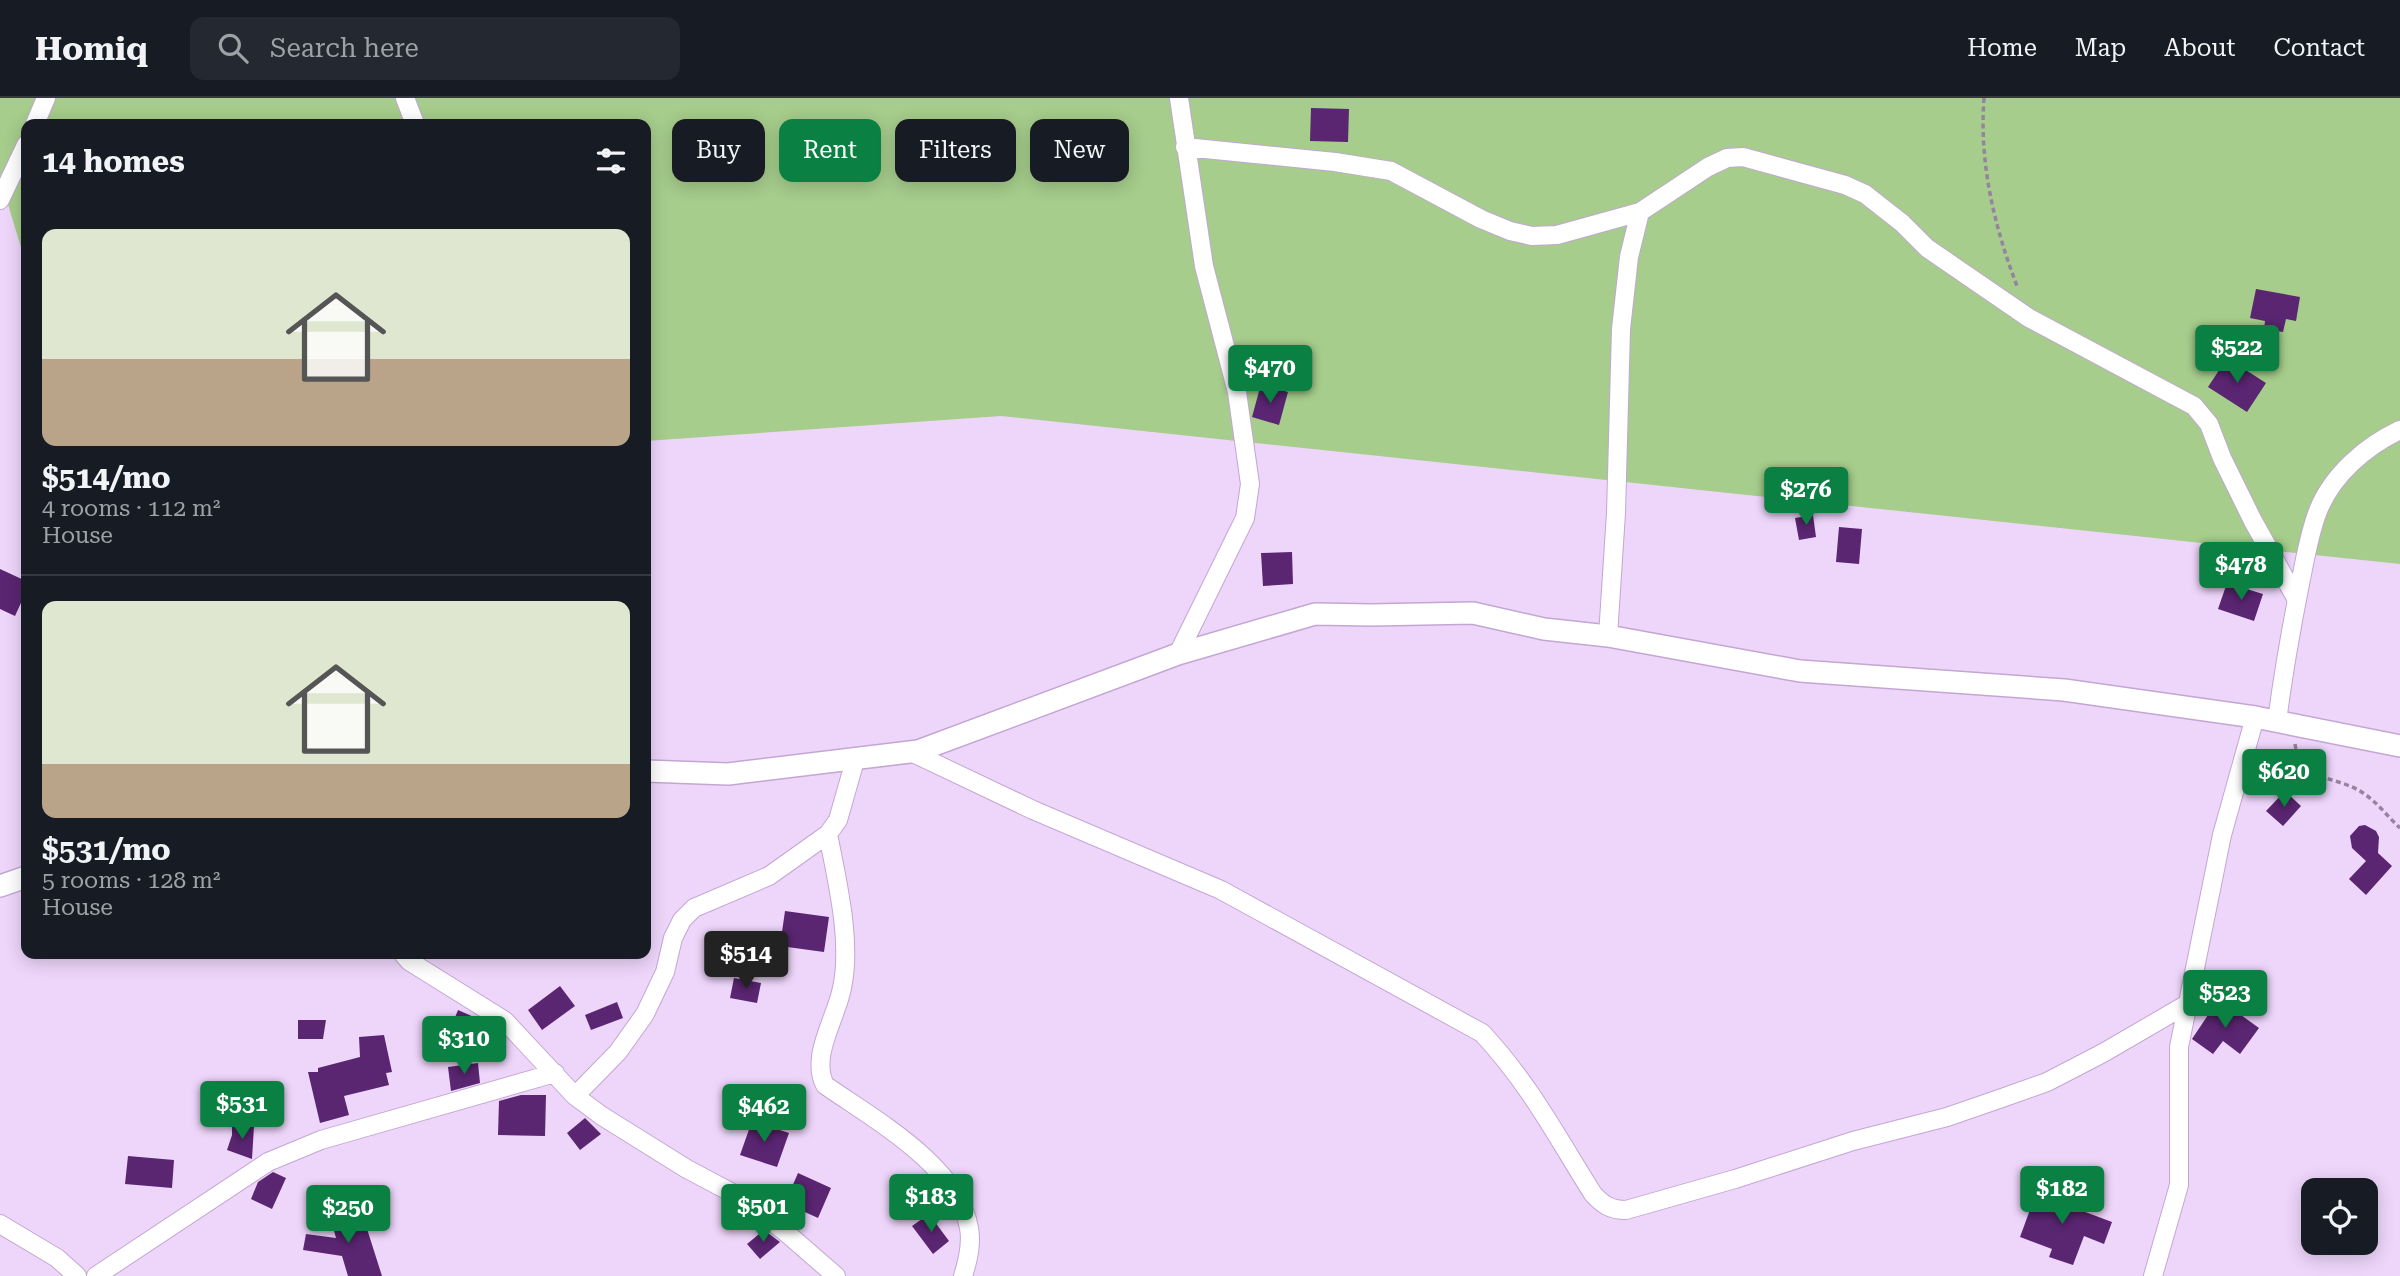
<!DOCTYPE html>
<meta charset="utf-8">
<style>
:root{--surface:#171b24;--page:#242831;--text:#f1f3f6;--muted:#9ea1a6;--line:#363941;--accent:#0b8043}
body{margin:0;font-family:"Roboto Serif",serif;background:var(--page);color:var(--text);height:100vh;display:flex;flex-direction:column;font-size:26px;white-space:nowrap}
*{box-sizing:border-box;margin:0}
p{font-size:23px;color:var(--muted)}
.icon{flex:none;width:38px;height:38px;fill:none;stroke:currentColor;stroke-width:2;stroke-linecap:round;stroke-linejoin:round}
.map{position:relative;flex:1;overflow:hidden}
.panel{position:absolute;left:21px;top:21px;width:630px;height:840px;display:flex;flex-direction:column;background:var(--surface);border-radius:14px;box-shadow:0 4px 18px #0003}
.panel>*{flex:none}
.top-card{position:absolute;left:672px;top:21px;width:665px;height:63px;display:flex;gap:14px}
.tools{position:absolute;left:2301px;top:1080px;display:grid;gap:14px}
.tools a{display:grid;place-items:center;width:77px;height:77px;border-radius:14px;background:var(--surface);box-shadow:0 4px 18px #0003;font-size:35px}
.price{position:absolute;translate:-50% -60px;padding:0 16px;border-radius:7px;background:var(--accent);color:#fff;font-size:23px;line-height:46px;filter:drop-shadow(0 2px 4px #0008)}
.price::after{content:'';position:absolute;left:50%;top:42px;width:21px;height:16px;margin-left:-10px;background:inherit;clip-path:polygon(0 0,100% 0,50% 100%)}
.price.current{background:#222;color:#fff}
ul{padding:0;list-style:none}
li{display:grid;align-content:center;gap:14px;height:371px;padding:0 21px}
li+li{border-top:2px solid var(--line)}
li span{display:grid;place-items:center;height:217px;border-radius:14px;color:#555}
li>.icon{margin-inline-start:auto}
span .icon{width:126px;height:126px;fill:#fffc;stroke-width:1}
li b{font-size:30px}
h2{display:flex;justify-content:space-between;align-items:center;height:84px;padding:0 21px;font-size:30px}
.tag{padding:0 24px;border-radius:14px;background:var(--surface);box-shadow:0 4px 18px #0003;font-size:24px;line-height:63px}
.tag.current{background:var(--accent);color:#fff}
header{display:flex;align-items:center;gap:42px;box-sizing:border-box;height:98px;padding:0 35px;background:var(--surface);border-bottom:2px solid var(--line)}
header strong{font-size:33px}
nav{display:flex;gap:38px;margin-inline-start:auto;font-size:24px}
.search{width:490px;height:63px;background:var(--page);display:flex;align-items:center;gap:18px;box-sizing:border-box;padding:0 24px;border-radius:14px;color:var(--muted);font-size:26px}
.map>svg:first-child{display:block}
.green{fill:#a6cd8c}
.building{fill:#5a2571}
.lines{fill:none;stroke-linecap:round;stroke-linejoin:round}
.minor-casing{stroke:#c3a6d3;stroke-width:20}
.tertiary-casing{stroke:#c3a6d3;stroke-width:24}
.path{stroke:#96839f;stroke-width:3.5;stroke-dasharray:5 3.5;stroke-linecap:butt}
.minor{stroke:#fff;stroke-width:18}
.tertiary{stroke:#fff;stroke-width:21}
</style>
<header>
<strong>Homiq</strong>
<div class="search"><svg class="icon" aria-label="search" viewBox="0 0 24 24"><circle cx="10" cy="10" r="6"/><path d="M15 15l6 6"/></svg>Search here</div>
<nav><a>Home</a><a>Map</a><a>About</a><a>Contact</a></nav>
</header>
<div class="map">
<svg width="2400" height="1178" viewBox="0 0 2400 1178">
<rect width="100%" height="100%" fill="#eed6fb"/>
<path class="green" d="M0,0H2400V466L1001,318L646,343V26H26V166L0,80Z"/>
<path class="building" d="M1311,10L1349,11L1348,44L1310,43Z
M2256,191L2300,199L2296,223L2286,221L2283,234L2264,231L2265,223L2250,220Z
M2227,260L2266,285L2247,314L2208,289Z
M1261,286L1288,294L1279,327L1252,319Z
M1813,417L1816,439L1799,442L1795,420Z
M1839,429L1862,431L1859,466L1836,464Z
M1292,454L1293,486L1263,488L1261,455Z
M0,471L26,483V494L15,518L0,511Z
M2227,485L2263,496L2254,523L2218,511Z
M2285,693L2301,708L2283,728L2266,713Z
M2365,727L2376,733L2379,739L2378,755L2392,768L2366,797L2349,781L2366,763L2352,750L2350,738L2359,728Z
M785,813L829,819L824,854L780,848Z
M734,880L761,885L757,905L730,900Z
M560,888L575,908L542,932L528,912Z
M617,904L623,920L591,932L585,917Z
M2223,904L2259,930L2240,956L2223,943L2213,956L2192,941L2212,911L2216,914Z
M458,912L485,924L475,948L448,937Z
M298,922H326L323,941H298Z
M384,937L392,974L386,975L389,987L344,998L349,1017L320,1025L308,974H318V970L360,959L359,939Z
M478,965L480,985L451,993L448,969Z
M521,997H546L545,1038L498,1037L499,1003Z
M585,1020L601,1036L580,1052L567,1035Z
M752,1023L789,1035L777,1069L740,1057Z
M232,1027L254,1028L252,1061L227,1052L232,1037Z
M128,1058L174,1062L172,1090L125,1086Z
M273,1074L286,1080L272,1111L251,1101L258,1084Z
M798,1075L831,1090L818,1120L785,1105Z
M2039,1087L2067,1098L2064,1106L2112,1124L2104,1146L2084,1138L2073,1167L2049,1159L2052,1151L2020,1139Z
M361,1112L382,1178H348L342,1158L303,1152L306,1136L336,1140L331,1122Z
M929,1116L949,1143L933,1156L912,1128Z
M764,1132L780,1144L760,1161L747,1146Z"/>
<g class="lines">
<defs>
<path id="minor" d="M405,0L415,26
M35,26L46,0
M1185,49L1335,64L1391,73L1481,121L1510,133L1532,138L1557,137L1640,114L1708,69L1727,60L1743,59L1845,87L1865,96L1902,125L1927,150L2029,220L2194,308L2209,326L2222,360L2253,423L2297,502
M0,102L26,47
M1608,538L1616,415L1621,231L1629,159L1640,114
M1178,556L1245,420L1250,386L1237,294L1204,168L1179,0
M2277,623C2283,577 2291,531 2300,486C2305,462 2309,436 2318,413C2332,377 2366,348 2400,332
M913,655L1033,712L1221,792L1482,935C1529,985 1557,1039 1593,1096C1603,1107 1611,1112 1626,1112L1735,1081L1853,1043L1947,1019L2002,1000L2047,984L2103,955L2189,905
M828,736C837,783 852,843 842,890C836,921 810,958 825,987C873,1021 958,1067 969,1130C972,1146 968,1162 963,1178
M403,856L409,863L505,923L575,998L602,1018L687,1071L738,1098L783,1132L836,1178
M575,998L618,954L645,916L665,874L673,840L682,822L694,810L769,778L828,736L838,722L856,659
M0,1126L57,1160L77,1178
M96,1178L268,1064L321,1042L555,975
M2153,1178L2179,1087V949L2222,737L2255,619"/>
<path id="tertiary" d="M646,673L728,676L918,653L1178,556L1315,516L1371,517L1473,515L1544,531L1608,538L1800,573L2064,592L2255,619L2400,648
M0,788L26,779"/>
</defs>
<use href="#minor" class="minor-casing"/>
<use href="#tertiary" class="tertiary-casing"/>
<path class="path" d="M1984,0C1979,64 1994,128 2017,188
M2295,646C2301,685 2337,677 2363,695C2377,704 2388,719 2400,730"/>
<use href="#minor" class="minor"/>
<use href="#tertiary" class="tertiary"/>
</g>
</svg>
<div class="tools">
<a><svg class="icon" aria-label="locate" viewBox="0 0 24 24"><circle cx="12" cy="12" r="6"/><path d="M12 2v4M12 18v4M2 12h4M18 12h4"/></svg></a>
</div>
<b class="price" style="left:2237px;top:287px">$522</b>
<b class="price" style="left:1270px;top:307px">$470</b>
<b class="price" style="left:1806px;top:429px">$276</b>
<b class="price" style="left:2241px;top:504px">$478</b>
<b class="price" style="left:2284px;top:711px">$620</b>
<b class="price current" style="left:746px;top:893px">$514</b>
<b class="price" style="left:2225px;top:932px">$523</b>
<b class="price" style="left:464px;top:978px">$310</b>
<b class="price" style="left:242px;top:1043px">$531</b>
<b class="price" style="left:764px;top:1046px">$462</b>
<b class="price" style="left:2062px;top:1128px">$182</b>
<b class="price" style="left:931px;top:1136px">$183</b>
<b class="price" style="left:763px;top:1146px">$501</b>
<b class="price" style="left:348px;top:1147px">$250</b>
<div class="top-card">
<a class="tag">Buy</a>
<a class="tag current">Rent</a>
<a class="tag">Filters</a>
<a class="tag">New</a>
</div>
<section class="panel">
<h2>14 homes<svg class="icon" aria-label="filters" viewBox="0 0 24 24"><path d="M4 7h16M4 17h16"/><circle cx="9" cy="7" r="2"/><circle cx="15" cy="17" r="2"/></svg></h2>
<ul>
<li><span style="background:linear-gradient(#dfe7d0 60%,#b9a48a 0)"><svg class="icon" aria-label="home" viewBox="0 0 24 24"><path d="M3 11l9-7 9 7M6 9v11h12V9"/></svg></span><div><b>$514/mo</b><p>4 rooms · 112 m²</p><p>House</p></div></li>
<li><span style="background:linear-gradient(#dfe7d0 75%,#b9a48a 0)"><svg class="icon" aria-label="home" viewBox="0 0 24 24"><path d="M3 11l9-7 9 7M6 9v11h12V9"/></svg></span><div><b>$531/mo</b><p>5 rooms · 128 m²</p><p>House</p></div></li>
</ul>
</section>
</div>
